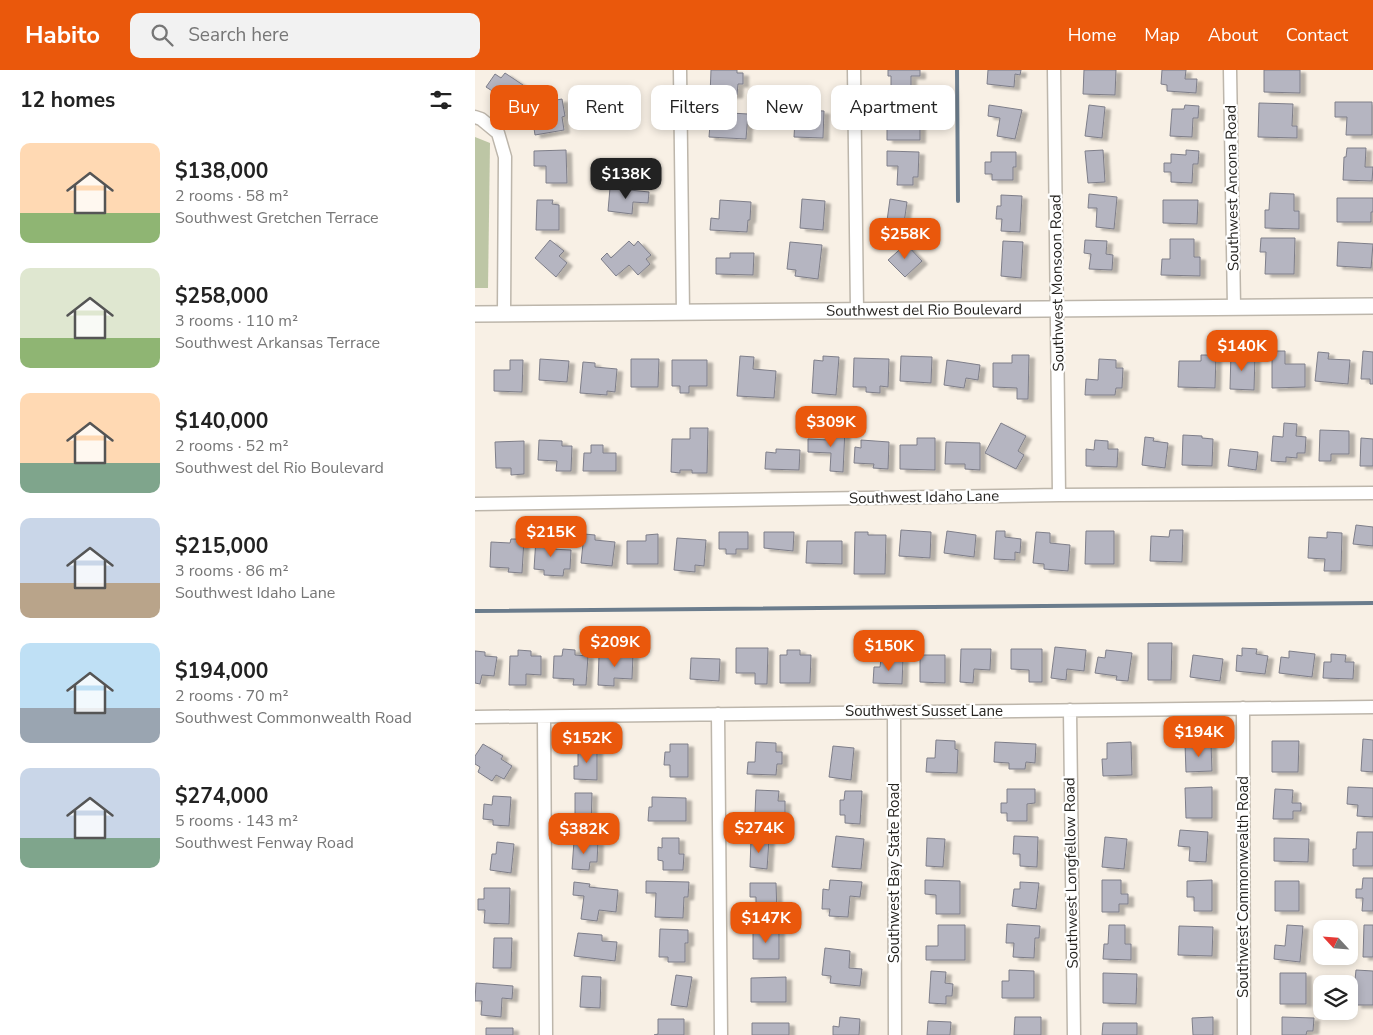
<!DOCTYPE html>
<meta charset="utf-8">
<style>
:root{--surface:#fff;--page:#f2f2f2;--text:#222;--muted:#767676;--accent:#ea580c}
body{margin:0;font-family:"Nunito Sans",sans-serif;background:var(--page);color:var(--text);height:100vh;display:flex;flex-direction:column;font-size:19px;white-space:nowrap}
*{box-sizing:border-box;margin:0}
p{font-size:16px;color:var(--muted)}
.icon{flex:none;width:28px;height:28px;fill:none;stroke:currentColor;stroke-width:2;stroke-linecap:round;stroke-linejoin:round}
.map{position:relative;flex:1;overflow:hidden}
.details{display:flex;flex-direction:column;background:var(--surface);width:475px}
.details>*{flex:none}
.hud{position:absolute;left:15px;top:15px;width:475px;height:45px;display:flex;gap:10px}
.needle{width:32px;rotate:296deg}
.buttons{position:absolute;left:838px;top:850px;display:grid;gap:10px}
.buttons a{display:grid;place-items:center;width:45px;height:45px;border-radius:10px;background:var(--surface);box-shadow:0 2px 8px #0003;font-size:25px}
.price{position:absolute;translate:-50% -42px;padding:0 11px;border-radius:10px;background:var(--accent);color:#fff;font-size:16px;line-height:32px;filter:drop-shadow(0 1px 2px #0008)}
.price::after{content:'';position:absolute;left:50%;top:30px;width:15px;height:11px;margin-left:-8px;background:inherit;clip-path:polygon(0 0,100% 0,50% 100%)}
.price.active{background:#222;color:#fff}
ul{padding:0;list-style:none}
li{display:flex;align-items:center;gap:15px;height:125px;padding:0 20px}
li span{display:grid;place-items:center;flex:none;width:140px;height:100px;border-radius:10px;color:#555}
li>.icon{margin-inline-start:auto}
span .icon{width:60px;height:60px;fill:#fffc;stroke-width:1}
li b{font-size:21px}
h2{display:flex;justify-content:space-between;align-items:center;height:60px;padding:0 20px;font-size:21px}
.tag{padding:0 18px;border-radius:10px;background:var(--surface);box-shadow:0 2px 8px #0003;font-size:18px;line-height:45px}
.tag.active{background:var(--accent);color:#fff}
header{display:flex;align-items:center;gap:30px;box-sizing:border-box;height:70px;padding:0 25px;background:var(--accent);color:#fff}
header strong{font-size:24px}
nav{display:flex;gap:28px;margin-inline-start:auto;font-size:18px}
.search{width:350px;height:45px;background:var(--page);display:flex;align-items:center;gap:12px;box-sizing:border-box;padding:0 18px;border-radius:10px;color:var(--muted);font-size:19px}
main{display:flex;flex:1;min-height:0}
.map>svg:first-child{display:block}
.forest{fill:#bdc6a5}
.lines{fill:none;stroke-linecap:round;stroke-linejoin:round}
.stream{stroke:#6b7c8c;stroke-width:4}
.building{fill:#b5b5c1;stroke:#7e7e89;filter:url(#shadow)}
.minor-casing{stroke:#bdb6ab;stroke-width:15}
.tertiary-casing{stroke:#bdb6ab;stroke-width:18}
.minor{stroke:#fff;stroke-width:12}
.tertiary{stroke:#fff;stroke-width:15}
.labels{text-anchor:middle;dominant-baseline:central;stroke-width:4.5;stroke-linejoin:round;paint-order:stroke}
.street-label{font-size:15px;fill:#262420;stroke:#fff}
</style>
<header>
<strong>Habito</strong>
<div class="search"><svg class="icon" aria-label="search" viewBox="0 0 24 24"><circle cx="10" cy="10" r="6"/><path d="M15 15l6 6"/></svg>Search here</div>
<nav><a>Home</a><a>Map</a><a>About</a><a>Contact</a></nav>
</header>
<main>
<section class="details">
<h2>12 homes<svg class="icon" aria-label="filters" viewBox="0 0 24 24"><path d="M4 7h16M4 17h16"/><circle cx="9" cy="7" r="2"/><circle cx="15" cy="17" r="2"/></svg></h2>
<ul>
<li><span style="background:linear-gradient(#ffd9b3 70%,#8fb573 0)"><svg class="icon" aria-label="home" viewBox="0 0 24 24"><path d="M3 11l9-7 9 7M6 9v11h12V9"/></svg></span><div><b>$138,000</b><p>2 rooms · 58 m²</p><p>Southwest Gretchen Terrace</p></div></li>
<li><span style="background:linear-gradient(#dfe7d0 70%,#8fb573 0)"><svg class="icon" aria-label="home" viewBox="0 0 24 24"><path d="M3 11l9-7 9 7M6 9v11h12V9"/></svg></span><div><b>$258,000</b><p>3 rooms · 110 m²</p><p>Southwest Arkansas Terrace</p></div></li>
<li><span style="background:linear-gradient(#ffd9b3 70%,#7fa58c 0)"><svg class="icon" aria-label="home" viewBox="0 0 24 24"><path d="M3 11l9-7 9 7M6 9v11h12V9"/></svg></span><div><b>$140,000</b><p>2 rooms · 52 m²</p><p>Southwest del Rio Boulevard</p></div></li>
<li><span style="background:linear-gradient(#c9d6e8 65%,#b9a48a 0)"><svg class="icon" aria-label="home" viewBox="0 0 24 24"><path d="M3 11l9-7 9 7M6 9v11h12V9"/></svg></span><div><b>$215,000</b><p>3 rooms · 86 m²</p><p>Southwest Idaho Lane</p></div></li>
<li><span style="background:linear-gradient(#bfe0f5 65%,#9aa5b1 0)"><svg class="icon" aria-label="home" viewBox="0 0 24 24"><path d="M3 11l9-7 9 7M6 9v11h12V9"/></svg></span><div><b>$194,000</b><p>2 rooms · 70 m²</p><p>Southwest Commonwealth Road</p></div></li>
<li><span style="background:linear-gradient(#c9d6e8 70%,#7fa58c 0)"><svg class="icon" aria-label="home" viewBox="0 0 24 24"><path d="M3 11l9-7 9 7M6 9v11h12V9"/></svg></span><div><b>$274,000</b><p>5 rooms · 143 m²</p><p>Southwest Fenway Road</p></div></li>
</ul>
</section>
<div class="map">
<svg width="898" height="965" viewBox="0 0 898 965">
<defs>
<filter id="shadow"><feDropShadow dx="5.5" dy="3" stdDeviation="1" flood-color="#0004"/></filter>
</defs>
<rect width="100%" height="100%" fill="#f8f0e5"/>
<path class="forest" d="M0,67L15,73L13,218H0Z"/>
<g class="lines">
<path class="stream" d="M482,0L483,131
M0,541L898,533"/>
</g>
<path class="building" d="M236,0H262V3H268V14H263L262,25H235Z
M413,0H445V6H436V23H416V6H413Z
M513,0H546L545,5L540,4L539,17L512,14Z
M609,0H641L640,25L608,24Z
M687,0H711L710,9H722L721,23L692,21V15L686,14Z
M789,0H825V23L789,22Z
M30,3L48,15L36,33L11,17L20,4L26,8Z
M87,29L90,46L87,47L89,60L60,65L58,52L67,50L64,33Z
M860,32H897V65H871L872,47H860Z
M784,33L818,34L817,56H822V68L783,67Z
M514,35L547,40L540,69L522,66L525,48L513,46Z
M614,35L630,37L627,68L610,66Z
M710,35L724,36L723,48H718L717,67L695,66L697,39H709Z
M417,37H441V54H445V70H412V54H416Z
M326,40L349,41L348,68L319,67L320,49H326Z
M238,42L273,44L271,69L234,67L235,54H238Z
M872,78H891L890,97H898L897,111L868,110L869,87H871Z
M91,80L92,113H71V96H59V81Z
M628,80L630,112L613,113L610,81Z
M711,80L724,81L723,94H718L717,113L696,112V102H689V93H696V84L711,85Z
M412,81L444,82L443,107H438V115H422L423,96H412Z
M516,82H541V97H538V110H517V104H510V92H516Z
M135,118L174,122L173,133L158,132L157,144L133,141Z
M795,123L819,124V141H824V159L790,158V140H794Z
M614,124L642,127L639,159L621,157L622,138H613Z
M526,125L547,126L545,162L526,161L527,149H521L522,136H526Z
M862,128H898V142H896V152H862Z
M327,129L350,131L348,160L325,158Z
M415,129L432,132L428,160L411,158Z
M62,130H78L77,134L84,135V160H61Z
M245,130L276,132L275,150H273L272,162L235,160L236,148L244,149Z
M688,130H723L722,154L688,153Z
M786,168H820L819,204H790L791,182H785Z
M695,169H719V187H725V206L686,205L687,189H695Z
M75,170L89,181L84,186L92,193L81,207L60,188Z
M610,170L632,171L631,184L638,185L637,200L614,199L616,184L609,183Z
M154,171L159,176L163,171L176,185L171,189L175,194L163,205L154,195L141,206L126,189L132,183L136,188Z
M528,171L548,172L546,208L526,206Z
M315,172L347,175L343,209L320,206L321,200L312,199Z
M863,172L898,174L896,198L862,196Z
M431,174L447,191L430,207L413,190Z
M255,183H279L278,205L241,204V188H255Z
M797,281H810V294H830V317L797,318Z
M888,281L898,282V314H895V309H886Z
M756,282H769V286H780L779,320L755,319Z
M843,282L854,283L853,289L875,290L873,314L840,311Z
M537,285H554L553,329H542V318L518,317V293H537Z
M726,285H741L740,318L703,317L704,291H726Z
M265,286L279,287L278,299L301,301L299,328L262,326Z
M348,286L364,287L361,325L337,323L339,290L348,291Z
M426,286L457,287L456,313L425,311Z
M379,288L414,289L413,317L405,316V323L391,322V317H378Z
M65,289L94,291L92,312L64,310Z
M156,289H184L183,317H156Z
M624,289L641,290V298H648L647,318H641L640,325H610L611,309L623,310Z
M35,290H48L47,322L19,321V300H35Z
M197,290H232V316H214V323H205V316H197Z
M472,290L505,295L503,310L491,308L489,318L469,315Z
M108,292L120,293V297L142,299L140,322L132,321V325L105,323Z
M526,353L551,366L543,381L549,385L541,399L510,383Z
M809,353L822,354L821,366L831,367L830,383H822V388L811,387V392L796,391L798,366L808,367Z
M215,358H233L232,403H217V400H205V403L196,402L197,369H215Z
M355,358L370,359L368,402L355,401L356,383L333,382V369L355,370Z
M845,360L874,361V384H856V391H844Z
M708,365L727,366V368L738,369L737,396L707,395Z
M670,367L679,368L678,371L693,373L690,398L667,395Z
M442,368H460V400L425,399V375H442Z
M886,368L898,369V396H885Z
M64,370L87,371V376H97L96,401H81L82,391L63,390Z
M386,370L414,372L413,399L398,398L399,394L379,393L380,377L386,378Z
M620,370L633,371V379H643L642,397L611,396V379L619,380Z
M49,371V404L36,405V398H21L20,372Z
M471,372L505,373V400L490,399V394H470Z
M116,375H128V383H141V401H108L109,383H116Z
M301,379L325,380L324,400L290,399L291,382L301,383Z
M755,379L783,382L781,400L753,396Z
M881,455L898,457V476L878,474Z
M426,460L456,462L455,488L424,486Z
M695,460H708L707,492L675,491L676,466L694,467Z
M472,461L501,465L499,487L469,483Z
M521,461H530V467L546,469L545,483L540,482V490L519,489Z
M611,461H639V494H610Z
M244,462H273V479H261V484H251V479H244Z
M289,462H319L318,481L289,478Z
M380,462H393V465H411L410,504H379Z
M561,462L575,463V473L595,475L593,501L569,499V494L558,493Z
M852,462L867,463L866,501H849L850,489L833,488L834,467L852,468Z
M109,464L120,465V470L140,472L137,496L106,493Z
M183,464V494H152V471H171V465Z
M61,468H76L75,479L96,480L95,499H89L88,506L69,505V500L59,499Z
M202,468L231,470L229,496L220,495V502L199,500Z
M36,469H49L47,503L33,502L34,498L15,497L16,472L35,473Z
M332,471H367V494L331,493Z
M673,573H697L696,610H673Z
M580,577L611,580L609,601L592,599L591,610L576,608Z
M261,578H293L292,614H280V603H261Z
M767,578L782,579L781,584L793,586L790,604L761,601L762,585L767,586Z
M88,579L100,580V585L113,586L111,615H98L99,609L78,608L79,586H87Z
M139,579L150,580L149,585H158L157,609L139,608V616L123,615L124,585L139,586Z
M486,579H516L515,600L499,599L498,613L485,612Z
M536,579H567V612H554V600L536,599Z
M43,580L56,581V586H66V605L51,604V615H34L35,586H43Z
M312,580H325V585H336L335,613H305V585H312Z
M631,580L657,583L653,611L641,610L642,606L620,603L623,587L630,588Z
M0,581L10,582V586L22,587L19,606L7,605L5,614L0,613Z
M814,581L840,584L837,607L804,603L806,587L814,588Z
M856,584L871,585L870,592H879L878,609L848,608L849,592H856Z
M445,585H470V613L445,612Z
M718,585L748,589L745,611L715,607Z
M216,588L245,589L244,611L215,609Z
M406,589H428L427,614L398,613L399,597H405Z
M888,669L898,670V702L886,701Z
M461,670L480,671V679L483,680L482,703L451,702L452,688H460Z
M797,671H824L823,702H797Z
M281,672L301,673V682H307V694H302L301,705L272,704L273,692H280Z
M520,672L561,674L560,693L551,692L550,699H534V693L519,692Z
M656,672L657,705L628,706L627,689H632V673Z
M736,673L737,701L711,702L710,674Z
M8,674L28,686L26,689L37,696L29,709L21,705L17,711L3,702L5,697L0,694V686Z
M195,674H213V707H195V695H189L190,682H195Z
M358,676L379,678L376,710L354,707Z
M103,677H122V710L99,709V696H103Z
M737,717V748H711L710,718Z
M873,717L898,718V747L882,746L883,735L872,734Z
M532,719H560V733L552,734V751H532V743H526V733H532Z
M800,719L818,720L817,733H826V741H818V749H798Z
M281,720L304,721L303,731H310V743H304V756L275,755L276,743H280Z
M370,721H387L385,754L370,753V745H365V730H369Z
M100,723H117L116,758H100Z
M18,726L36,727L34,756L18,755V750L8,749L9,734L17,735Z
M177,727L211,728V751H173L174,737H177Z
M705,760L733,762L731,792L714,791L715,777L703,776Z
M882,762H898V796H878V779H881Z
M361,766L389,769L386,799L357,797Z
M539,766L563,767L562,797L545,796V784H538Z
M630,767L652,769L649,799L627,797Z
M187,768H204V784H209L208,800H188V791L183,790V777L187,778Z
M452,768L470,769L468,797L451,796Z
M799,768L834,769L833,792L799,791Z
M276,769L294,770L292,799L275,797Z
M99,771L123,772L122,792H115L114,800L97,799Z
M22,772L39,774L36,803L15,800L17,784H21Z
M888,808H898V841H887L888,828H881V819H887Z
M355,810L387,812L385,827L375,826L373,847L354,846L355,839H347L348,819L354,820Z
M450,810L485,811V844H461V825L450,824Z
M627,810H646V824H653V834H644V842H627Z
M737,810V841H719V827H712V811Z
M171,811L214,812L213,827H209L208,848L180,847L181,823H171Z
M800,811H824V841H800Z
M99,812L115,814L114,817L143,820L141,842L124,840L122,851L106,849L109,826L98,825Z
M545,812L564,813L561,839L537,836L539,819H545Z
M275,813H301L302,845H281V827H275Z
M9,818H35L34,854L9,853L10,840H3V829H9Z
M532,854L565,856L564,868H560L559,888L538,887L539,873H531Z
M463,855H490V890H451V876H463Z
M634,855H650V874H656V890L628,889L629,874H633Z
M812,855L828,856L825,892L799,889L800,875L810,876Z
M889,855H898V887H888Z
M704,856L738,857L737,886L703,885Z
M185,859L213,860V873H210V892H193V887H184Z
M278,860H304V889H278Z
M103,863L127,865V871L142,872L140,891L99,886Z
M19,868H37L36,898H18Z
M350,878L375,881L374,898L387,899L385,916L355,913L356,906L347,905Z
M534,900L559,901V928H527V911H534Z
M881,900L898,901V935H881V923H875V910H880Z
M456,901L471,902L470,913L478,914L477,926H471V934L454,933Z
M628,903L662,904L661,934L628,933Z
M805,903H831V934H805Z
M201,905L217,907L212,937L196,935Z
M107,906L126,907L125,938L105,937Z
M311,907V932H276V908Z
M1,913L38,916L37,929L27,928L26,947L6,945L7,931H0Z
M365,947L385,949L384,965H358V956L364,957Z
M540,947H566V965H539Z
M738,947V965H718L717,948Z
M807,947L839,948L838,961H832L831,965H807Z
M183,949H209V965H179L183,964Z
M453,951L476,952L475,965H452Z
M277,953H314V965H277Z
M628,953H662V965H627Z
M11,958H38V965H11Z"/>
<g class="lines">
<defs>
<path id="minor" d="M205,0L208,243
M379,0L382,240
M579,0L584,425
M755,0L759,237
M0,47L6,49L23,63L30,87L29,244
M0,434L584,425L898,423
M768,638L769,965
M595,640L599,965
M419,642L420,965
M243,644L246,965
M0,647L898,637
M69,647L71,965"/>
<g id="tertiary">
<path id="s1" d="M0,244L898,236"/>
</g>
</defs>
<use href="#minor" class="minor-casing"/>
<use href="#tertiary" class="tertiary-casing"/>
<use href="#minor" class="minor"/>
<use href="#tertiary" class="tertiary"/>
</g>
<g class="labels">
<g class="street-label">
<text transform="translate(757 118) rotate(-91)">Southwest Ancona Road</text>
<text transform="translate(582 213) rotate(-91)">Southwest Monsoon Road</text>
<text stroke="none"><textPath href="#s1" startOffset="449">Southwest del Rio Boulevard</textPath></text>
<text transform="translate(449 427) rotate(-1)">Southwest Idaho Lane</text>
<text x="449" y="641">Southwest Susset Lane</text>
<text transform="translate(419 803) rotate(-90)">Southwest Bay State Road</text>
<text transform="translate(596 803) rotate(-91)">Southwest Longfellow Road</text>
<text transform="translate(768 817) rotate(-90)">Southwest Commonwealth Road</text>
</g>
</g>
</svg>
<div class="buttons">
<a><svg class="needle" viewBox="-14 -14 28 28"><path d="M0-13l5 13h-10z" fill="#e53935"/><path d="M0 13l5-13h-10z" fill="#767676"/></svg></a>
<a><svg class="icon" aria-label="layers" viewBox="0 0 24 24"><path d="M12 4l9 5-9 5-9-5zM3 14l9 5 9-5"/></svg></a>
</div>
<b class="price active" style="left:151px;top:130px">$138K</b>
<b class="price" style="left:430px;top:190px">$258K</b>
<b class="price" style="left:767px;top:302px">$140K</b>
<b class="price" style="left:356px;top:378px">$309K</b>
<b class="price" style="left:76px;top:488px">$215K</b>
<b class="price" style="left:140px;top:598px">$209K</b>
<b class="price" style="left:414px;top:602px">$150K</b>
<b class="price" style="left:724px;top:688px">$194K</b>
<b class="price" style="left:112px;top:694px">$152K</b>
<b class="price" style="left:284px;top:784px">$274K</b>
<b class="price" style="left:109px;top:785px">$382K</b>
<b class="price" style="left:291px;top:874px">$147K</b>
<div class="hud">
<a class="tag active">Buy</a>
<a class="tag">Rent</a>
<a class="tag">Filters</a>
<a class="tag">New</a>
<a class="tag">Apartment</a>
</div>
</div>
</main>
